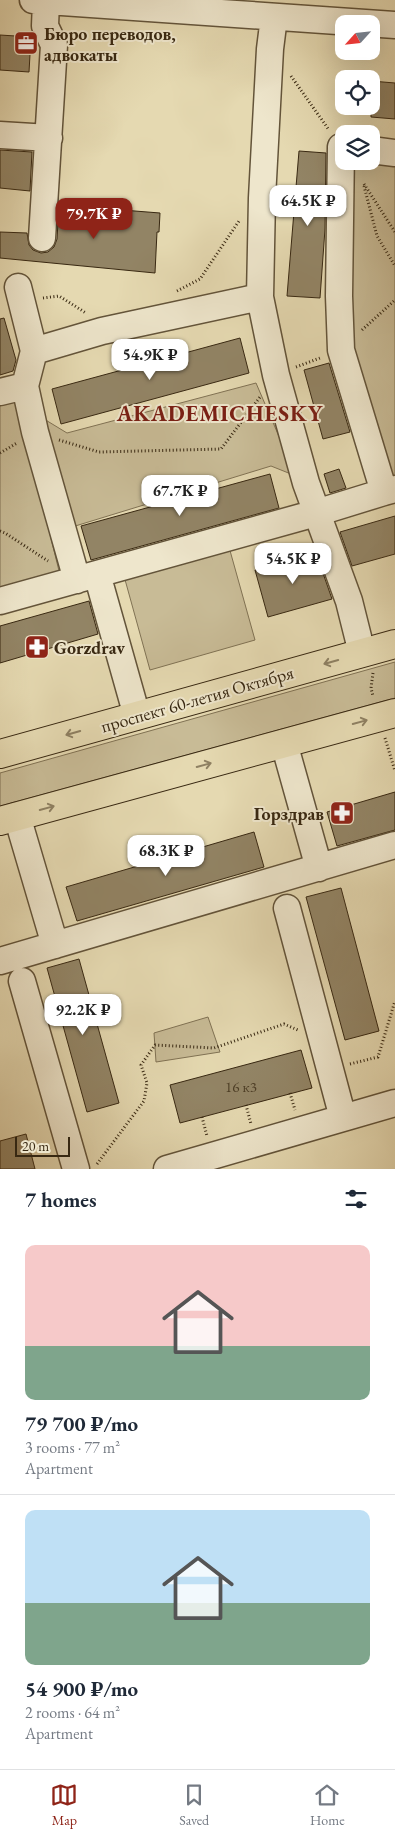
<!DOCTYPE html>
<meta charset="utf-8">
<style>
:root{--surface:#fff;--page:#f2f2f3;--text:#1f2937;--muted:#747a83;--line:#e0e1e3;--accent:#8f2418}
body{margin:0;font-family:"EB Garamond",serif;background:var(--page);color:var(--text);height:100vh;display:flex;flex-direction:column;font-size:19px;white-space:nowrap}
*{box-sizing:border-box;margin:0}
p{font-size:16px;color:var(--muted)}
.icon{flex:none;width:28px;height:28px;fill:none;stroke:currentColor;stroke-width:2;stroke-linecap:round;stroke-linejoin:round}
.map{position:relative;height:1169px;overflow:hidden}
.sheet{display:flex;flex-direction:column;background:var(--surface);flex:1}
.sheet>*{flex:none}
.needle{width:32px;rotate:243deg}
.tools{position:absolute;left:335px;top:15px;display:grid;gap:10px}
.tools a{display:grid;place-items:center;width:45px;height:45px;border-radius:10px;background:var(--surface);box-shadow:0 5px 20px #0002;font-size:25px}
.scale{position:absolute;left:15px;bottom:12px;width:55px;box-sizing:border-box;padding-left:5px;border:2px solid #382812;border-top:0;font-size:14px;line-height:18px;white-space:nowrap;color:#382812;-webkit-text-stroke:4px #eee6cc;paint-order:stroke}
.price{position:absolute;translate:-50% -42px;padding:0 11px;border-radius:10px;background:#fff;color:#222;font-size:16px;line-height:32px;filter:drop-shadow(0 1px 2px #0008)}
.price::after{content:'';position:absolute;left:50%;top:30px;width:15px;height:11px;margin-left:-8px;background:inherit;clip-path:polygon(0 0,100% 0,50% 100%)}
.price.active{background:var(--accent);color:#fff}
ul{padding:0;list-style:none}
li{display:grid;align-content:center;gap:10px;height:265px;padding:0 25px}
li+li{border-top:1px solid var(--line)}
li span{display:grid;place-items:center;height:155px;border-radius:10px;color:#555}
li>.icon{margin-inline-start:auto}
span .icon{width:90px;height:90px;fill:#fffc;stroke-width:1}
li b{font-size:21px}
h2{display:flex;justify-content:space-between;align-items:center;height:60px;padding:0 25px;font-size:21px}
.menu{display:flex;justify-content:space-around;align-items:center;height:70px;border-top:1px solid var(--line);background:var(--surface);font-size:14px;color:var(--muted)}
.menu a{display:grid;justify-items:center;gap:2px}
.menu .active{color:var(--accent)}
.map>svg:first-child{display:block}
.green{fill:#c8bb96;stroke:#807254}
.building{fill:#928465;stroke:#382812}
.lines{fill:none;stroke-linecap:round;stroke-linejoin:round}
.minor-casing{stroke:#63543a;stroke-width:29}
.major-casing{stroke:#382812;stroke-width:30}
.path{stroke:#382812;stroke-width:3;stroke-dasharray:1 2.5;stroke-linecap:butt}
.minor{stroke:#eee6cc;stroke-width:26}
.major{stroke:#e5d9b1;stroke-width:28}
.oneway{stroke:#8e8062}
.labels{text-anchor:middle;dominant-baseline:central;stroke-width:4;stroke-linejoin:round;paint-order:stroke}
.number-label{font-size:15px;fill:#4e3f27}
.poi-label{font-size:18px;font-weight:bold;fill:#382812;stroke:#eee6cc;text-anchor:start}
.street-label{font-size:18px;fill:#382812;stroke:#eee6cc}
.district-label{font-size:22px;font-weight:bold;letter-spacing:1px;fill:#7a1f14;stroke:#eee6cc}
</style>
<div class="map">
<svg width="395" height="1169" viewBox="0 0 395 1169">
<rect width="100%" height="100%" fill="#e5d9b1"/>
<filter id="stains"><feTurbulence type="fractalNoise" baseFrequency=".004" numOctaves="4"/><feColorMatrix values="0 0 0 0 .2 0 0 0 0 .09 0 0 0 0 .02 0 0 0 .5 -.17"/></filter>
<radialGradient id="worn" r=".72"><stop offset=".6" stop-color="#630" stop-opacity="0"/><stop offset="1" stop-color="#630" stop-opacity=".3"/></radialGradient>
<path class="green" d="M351,162L395,166V479L390,481L349,342Z
M256,383L296,476L271,466L72,527L44,419L67,433Z
M17,400L60,575L0,591V404Z
M229,547L255,640L150,670L124,576Z
M395,662V698L0,806V773Z
M208,1017L220,1052L156,1062L154,1033Z"/>
<path class="building" d="M0,35L31,37L29,72L0,70Z
M371,81L395,83V119L371,117Z
M0,150L32,152L30,191L0,188Z
M299,151L326,153L325,229L320,298L287,296Z
M59,205L160,213L159,232H157L155,273L0,258V232L27,233L29,245L33,250L41,253L48,252L54,247L57,239Z
M4,318L16,360L13,371L0,375V319Z
M240,338L249,373L61,424L52,389Z
M329,363L350,432L323,439L304,370Z
M339,469L346,488L330,493L324,474Z
M270,474L279,508L91,560L81,526Z
M395,516V554L352,566L340,532Z
M316,553L332,599L268,617L255,570Z
M89,601L98,634L0,663V626Z
M395,792V830L337,846L327,812Z
M254,832L264,867L77,921L66,887Z
M341,888L379,1031L345,1040L306,897Z
M79,959L119,1103L87,1112L47,968Z
M301,1050L312,1088L180,1123L170,1085Z
M26,1134L35,1169H0V1141Z"/>
<g class="lines">
<defs>
<path id="minor" d="M33,0L395,25
M274,17L270,49L262,198L260,297L276,375L306,483L349,601L362,653
M0,135L49,138
M344,148L341,147L339,296L341,350L384,492L395,489
M371,150L395,153
M42,238L54,45L45,26L46,1
M18,287L34,351
M25,386L34,351L102,331L260,297
M0,392L25,386L35,432L77,580
M97,574L137,716
M0,601L316,513L384,492
M284,743L319,868
M17,816L55,945
M287,908L343,1118
M0,961L395,845
M22,981L76,1169
M167,1169L395,1103"/>
<path id="major" d="M0,754L395,644
M0,821L395,713"/>
</defs>
<use href="#minor" class="minor-casing"/>
<use href="#major" class="major-casing"/>
<path class="path" d="M291,76L329,130
M364,184L395,232
M364,186L377,236L395,266
M177,291L200,279L239,221
M43,298L59,296L86,313
M362,330L395,300
M296,367L320,358
M59,440L99,452L221,449L260,397
M0,453L17,443
M0,531L5,533L48,561
M373,673L371,688L373,696
M385,738L395,771
M350,1064L378,1057L395,1001
M290,1093L295,1110
M246,1105L251,1124
M202,1117L207,1136
M97,1164L144,1101L147,1083L141,1065L155,1045L214,1048L284,1024L298,1030"/>
<use href="#minor" class="minor"/>
<use href="#major" class="major"/>
</g>
<defs><path id="oneway-shaft" d="M-6 0H5M1.5-3L5.5 0L1.5 3" fill="none" stroke-width="1.6" stroke-linecap="round" stroke-linejoin="round" transform="scale(1.25)"/></defs>
<g class="oneway">
<use href="#oneway-shaft" transform="translate(331 662) rotate(164)"/>
<use href="#oneway-shaft" transform="translate(360 722) rotate(-15)"/>
<use href="#oneway-shaft" transform="translate(73 733) rotate(164)"/>
<use href="#oneway-shaft" transform="translate(204 765) rotate(-15)"/>
<use href="#oneway-shaft" transform="translate(47 808) rotate(-15)"/>
</g>
<defs>
<symbol id="office-square" viewBox="-11 -11 22 22"><rect x="-9" y="-9" width="18" height="18" rx="4" fill="#8f2418" stroke="#eee6cc"/><path d="M-6-3h4V-5.5h4V-3h4V5H-6ZM-1-4.5V-3h2v-1.5ZM-6 0V1H6V0Z" fill="#fff"/></symbol>
<symbol id="pharmacy-square" viewBox="-11 -11 22 22"><rect x="-9" y="-9" width="18" height="18" rx="4" fill="#8f2418" stroke="#eee6cc"/><path d="M-2-6h4v4h4v4h-4v4h-4v-4h-4v-4h4Z" fill="#fff"/></symbol>
</defs>
<g fill-rule="evenodd">
<use href="#office-square" x="12" y="29" width="28" height="28"/>
<use href="#pharmacy-square" x="23" y="633" width="28" height="28"/>
<use href="#pharmacy-square" x="328" y="799" width="28" height="28"/>
</g>
<g class="labels">
<g class="number-label">
<text x="241" y="1086">16 к3</text>
</g>
<g class="poi-label">
<text x="44" y="33">Бюро переводов,<tspan x="44" dy="21">адвокаты</tspan></text>
<text x="54" y="647">Gorzdrav</text>
<text x="324" y="813" text-anchor="end">Горздрав</text>
</g>
<g class="street-label">
<text transform="translate(197 699) rotate(-16)">проспект 60-летия Октября</text>
</g>
<g class="district-label">
<text x="220" y="413">AKADEMICHESKY</text>
</g>
</g>
<rect width="100%" height="100%" filter="url(#stains)"/>
<rect width="100%" height="100%" fill="url(#worn)"/>
</svg>
<div class="tools">
<a><svg class="needle" viewBox="-14 -14 28 28"><path d="M0-13l5 13h-10z" fill="#e53935"/><path d="M0 13l5-13h-10z" fill="#747a83"/></svg></a>
<a><svg class="icon" aria-label="locate" viewBox="0 0 24 24"><circle cx="12" cy="12" r="6"/><path d="M12 2v4M12 18v4M2 12h4M18 12h4"/></svg></a>
<a><svg class="icon" aria-label="layers" viewBox="0 0 24 24"><path d="M12 4l9 5-9 5-9-5zM3 14l9 5 9-5"/></svg></a>
</div>
<div class="scale">20 m</div>
<b class="price" style="left:308px;top:227px">64.5K ₽</b>
<b class="price active" style="left:94px;top:240px">79.7K ₽</b>
<b class="price" style="left:150px;top:381px">54.9K ₽</b>
<b class="price" style="left:180px;top:517px">67.7K ₽</b>
<b class="price" style="left:293px;top:585px">54.5K ₽</b>
<b class="price" style="left:166px;top:877px">68.3K ₽</b>
<b class="price" style="left:83px;top:1036px">92.2K ₽</b>
</div>
<section class="sheet">
<h2>7 homes<svg class="icon" aria-label="filters" viewBox="0 0 24 24"><path d="M4 7h16M4 17h16"/><circle cx="9" cy="7" r="2"/><circle cx="15" cy="17" r="2"/></svg></h2>
<ul>
<li><span style="background:linear-gradient(#f6c9c9 65%,#7fa58c 0)"><svg class="icon" aria-label="home" viewBox="0 0 24 24"><path d="M3 11l9-7 9 7M6 9v11h12V9"/></svg></span><div><b>79 700 ₽/mo</b><p>3 rooms · 77 m²</p><p>Apartment</p></div></li>
<li><span style="background:linear-gradient(#bfe0f5 60%,#7fa58c 0)"><svg class="icon" aria-label="home" viewBox="0 0 24 24"><path d="M3 11l9-7 9 7M6 9v11h12V9"/></svg></span><div><b>54 900 ₽/mo</b><p>2 rooms · 64 m²</p><p>Apartment</p></div></li>
</ul>
</section>
<nav class="menu">
<a class="active"><svg class="icon" aria-label="map" viewBox="0 0 24 24"><path d="M3 6l6-2 6 2 6-2v14l-6 2-6-2-6 2zM9 4v14M15 6v14"/></svg>Map</a>
<a><svg class="icon" aria-label="saved" viewBox="0 0 24 24"><path d="M7 4h10v16l-5-4-5 4z"/></svg>Saved</a>
<a><svg class="icon" aria-label="home" viewBox="0 0 24 24"><path d="M3 11l9-7 9 7M6 9v11h12V9"/></svg>Home</a>
</nav>
